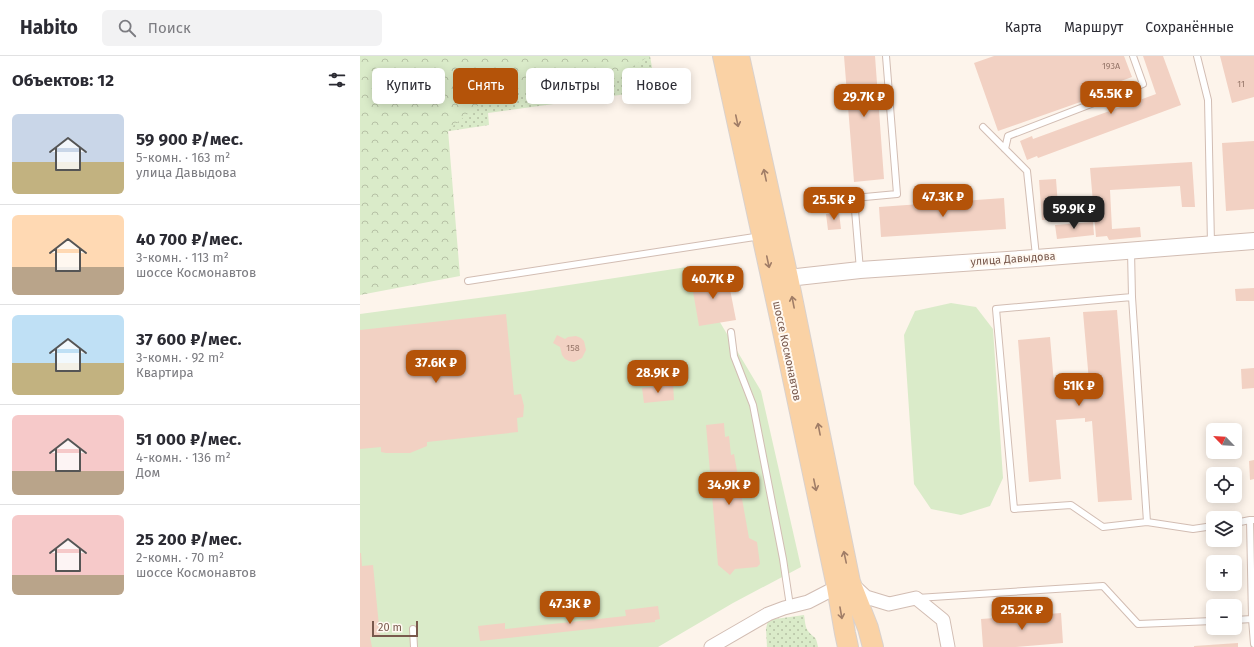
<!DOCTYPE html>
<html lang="ru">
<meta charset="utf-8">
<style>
:root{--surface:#fff;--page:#f2f2f3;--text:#2b2b33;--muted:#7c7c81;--line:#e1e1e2;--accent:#b45309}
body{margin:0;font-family:"Fira Sans",sans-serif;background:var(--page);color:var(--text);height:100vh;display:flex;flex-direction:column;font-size:15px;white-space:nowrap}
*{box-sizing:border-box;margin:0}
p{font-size:13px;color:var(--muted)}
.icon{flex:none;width:22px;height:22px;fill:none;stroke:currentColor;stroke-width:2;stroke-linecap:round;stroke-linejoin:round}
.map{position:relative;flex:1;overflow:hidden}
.sheet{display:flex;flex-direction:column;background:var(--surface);width:360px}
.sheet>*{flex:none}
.banner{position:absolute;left:12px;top:12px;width:380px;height:36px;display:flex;gap:8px}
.needle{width:26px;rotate:295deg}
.buttons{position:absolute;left:846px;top:367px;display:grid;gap:8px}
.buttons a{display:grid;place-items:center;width:36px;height:36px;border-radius:6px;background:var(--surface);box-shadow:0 2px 10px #0003;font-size:20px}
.scale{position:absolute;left:12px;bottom:10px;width:46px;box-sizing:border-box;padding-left:4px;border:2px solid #79594d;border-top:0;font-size:11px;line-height:14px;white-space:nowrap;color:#79594d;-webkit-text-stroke:3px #fff9f2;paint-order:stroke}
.price{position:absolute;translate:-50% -34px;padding:0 9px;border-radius:8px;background:var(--accent);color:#fff;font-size:13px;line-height:26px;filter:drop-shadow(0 1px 2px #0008)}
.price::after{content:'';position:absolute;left:50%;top:24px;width:12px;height:9px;margin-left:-6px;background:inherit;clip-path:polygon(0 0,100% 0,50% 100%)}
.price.active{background:#222;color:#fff}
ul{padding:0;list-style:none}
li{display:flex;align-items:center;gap:12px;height:100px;padding:0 12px}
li+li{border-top:1px solid var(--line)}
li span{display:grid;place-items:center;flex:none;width:112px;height:80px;border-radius:6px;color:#555}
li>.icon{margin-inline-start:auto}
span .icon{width:48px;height:48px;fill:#fffc;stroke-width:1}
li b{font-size:17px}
h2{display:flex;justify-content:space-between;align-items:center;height:48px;padding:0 12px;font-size:17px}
.tag{padding:0 14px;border-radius:6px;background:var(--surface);box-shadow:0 2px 10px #0003;font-size:14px;line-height:36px}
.tag.active{background:var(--accent);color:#fff}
header{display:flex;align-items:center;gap:24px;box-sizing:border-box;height:56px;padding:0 20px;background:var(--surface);border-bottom:1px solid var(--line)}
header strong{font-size:19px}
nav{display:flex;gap:22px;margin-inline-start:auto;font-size:14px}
.search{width:280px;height:36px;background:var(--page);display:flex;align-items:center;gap:10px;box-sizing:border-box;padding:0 14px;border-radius:6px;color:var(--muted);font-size:15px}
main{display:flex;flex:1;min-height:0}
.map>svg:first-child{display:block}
.grass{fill:url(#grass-dots)}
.forest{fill:url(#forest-crowns)}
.pitch{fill:#daebc9}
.building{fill:#f2d1c3}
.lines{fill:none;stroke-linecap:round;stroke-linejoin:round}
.service-casing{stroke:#d2bdb3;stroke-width:8}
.minor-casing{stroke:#d2bdb3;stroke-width:15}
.tertiary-casing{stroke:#d2bdb3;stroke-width:18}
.primary-casing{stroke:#d9d1cd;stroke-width:22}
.service{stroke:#fff;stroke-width:6}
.minor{stroke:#fff;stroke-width:13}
.tertiary{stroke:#fff;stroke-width:16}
.primary{stroke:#fad2a5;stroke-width:20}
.oneway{stroke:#a07d67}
.labels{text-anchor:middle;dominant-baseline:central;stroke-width:4;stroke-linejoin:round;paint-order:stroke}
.number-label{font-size:9px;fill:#97776a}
.street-label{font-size:11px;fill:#79594d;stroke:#fff9f2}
</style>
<header>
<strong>Habito</strong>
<div class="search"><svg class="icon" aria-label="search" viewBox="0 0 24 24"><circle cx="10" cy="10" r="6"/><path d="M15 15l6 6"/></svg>Поиск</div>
<nav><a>Карта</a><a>Маршрут</a><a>Сохранённые</a></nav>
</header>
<main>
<section class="sheet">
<h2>Объектов: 12<svg class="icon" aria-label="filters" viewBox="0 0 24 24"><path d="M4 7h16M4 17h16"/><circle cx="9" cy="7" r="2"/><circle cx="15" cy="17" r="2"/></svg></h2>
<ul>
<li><span style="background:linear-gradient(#c9d6e8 60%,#c2b280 0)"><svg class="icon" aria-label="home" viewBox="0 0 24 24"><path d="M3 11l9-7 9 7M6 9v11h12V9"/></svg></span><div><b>59 900 ₽/мес.</b><p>5-комн. · 163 m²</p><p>улица Давыдова</p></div></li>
<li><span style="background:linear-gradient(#ffd9b3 65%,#b9a48a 0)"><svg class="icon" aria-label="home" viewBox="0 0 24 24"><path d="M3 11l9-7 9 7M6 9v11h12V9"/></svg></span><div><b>40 700 ₽/мес.</b><p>3-комн. · 113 m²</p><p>шоссе Космонавтов</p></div></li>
<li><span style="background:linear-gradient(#bfe0f5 60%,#c2b280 0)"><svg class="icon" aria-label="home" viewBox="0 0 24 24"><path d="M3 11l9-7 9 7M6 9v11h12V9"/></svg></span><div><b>37 600 ₽/мес.</b><p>3-комн. · 92 m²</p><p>Квартира</p></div></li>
<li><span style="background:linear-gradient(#f6c9c9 70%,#b9a48a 0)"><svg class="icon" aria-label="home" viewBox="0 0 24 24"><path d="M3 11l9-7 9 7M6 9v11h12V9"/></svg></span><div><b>51 000 ₽/мес.</b><p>4-комн. · 136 m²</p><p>Дом</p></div></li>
<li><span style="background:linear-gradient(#f6c9c9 75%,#b9a48a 0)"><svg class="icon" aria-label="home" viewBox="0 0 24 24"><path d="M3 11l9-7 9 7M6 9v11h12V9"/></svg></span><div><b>25 200 ₽/мес.</b><p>2-комн. · 70 m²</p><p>шоссе Космонавтов</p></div></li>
</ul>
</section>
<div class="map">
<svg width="894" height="591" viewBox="0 0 894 591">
<defs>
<pattern id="grass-dots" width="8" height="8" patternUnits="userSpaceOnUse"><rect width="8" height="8" fill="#daebc9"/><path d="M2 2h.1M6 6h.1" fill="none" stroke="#b6c1a5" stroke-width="1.8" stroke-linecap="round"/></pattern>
<pattern id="forest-crowns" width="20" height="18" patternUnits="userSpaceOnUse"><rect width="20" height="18" fill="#daebc9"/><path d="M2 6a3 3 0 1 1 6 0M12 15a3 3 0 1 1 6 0" fill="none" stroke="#b6c1a5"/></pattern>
</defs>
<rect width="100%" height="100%" fill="#fdf4eb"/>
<path class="grass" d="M0,0H290L296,34L128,57L129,69L50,81Z
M444,559C445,564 445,571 448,575C454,583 456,578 458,591H407L406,573L408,564Z"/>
<path class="forest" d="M0,0H286V2L232,37L136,35L88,74L100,220L0,239Z"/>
<path class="pitch" d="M327,211L401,335L441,511L373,547L298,591H0V258L163,236Z
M591,247L616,251L633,273L643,422L630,450L601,459L571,453L554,428L544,279L555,255Z"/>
<path class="building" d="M484,0H515L524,123L494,126Z
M634,0H764L772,21L742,32L743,38L638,75L614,7Z
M783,0H803L821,49L678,102L677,100L667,104L660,85L672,80L673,83L796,38Z
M860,0H894V41L872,47Z
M894,85V153L866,155L862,87Z
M832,106L835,151H822L820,130L750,134L752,173L780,171L781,181L749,184L747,180L736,181L730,112Z
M696,123L699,163L682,164L679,124Z
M644,142L646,173L521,181L519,151Z
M479,156L481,173L468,174L466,158Z
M733,166L734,179L697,183L695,169Z
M367,218L376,264L339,270L331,224Z
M894,232V245H876L875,233Z
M757,254L772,444L738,446L732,365L725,366V362L696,364L701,423L669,426L658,284L690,281L695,339L730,337L723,256Z
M146,258L154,339L161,338L164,350L163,361L157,362L158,376L67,386V390L50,397H26L21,396V391L0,393V274Z
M197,279L205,283L208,281L216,280L221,282L224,285L226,294L222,302L214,306L209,305L205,303L202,299L200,291L193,287Z
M894,312V332L882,333L881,313Z
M313,328L314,344L284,347L282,332Z
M364,367L365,381L369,380L371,399L374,398L389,482L397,486L400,508L397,511L375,513L370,519L358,509L346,369Z
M894,404V423L890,424L889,405Z
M0,497H1L2,510L13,509L20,580L10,581L12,591H0Z
M298,550L300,563L295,564V566L120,585L118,570L145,567V573L266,560L265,554Z
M701,557L703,587L656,591H623L621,563Z
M878,587V591H834V590Z"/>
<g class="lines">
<defs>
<path id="service" d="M837,0L848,44L851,188
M623,71L667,115L676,200
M645,93L648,80L783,28L773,0
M771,195L772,241L787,466L743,471L711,449L654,453L636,253L772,241
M500,214L494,142L537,138L526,0
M108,225L401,180
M371,276L374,300L393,349L423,503L430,550
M894,464H890L892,563L894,588
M787,466L833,473L853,470
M875,467L890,464
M557,542L743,530L778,568L853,565
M875,564L892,563
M53,573L54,591"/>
<path id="minor" d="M351,591L408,558L424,552L448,546L477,531L490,526L506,541L529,548L556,542L583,564L588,591"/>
<path id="tertiary" d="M418,225L428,222L500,214L676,202L894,185"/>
<path id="primary" d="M363,0L421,266L477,531L485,577L488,591
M379,0L428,222L490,526L508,572L513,591"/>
</defs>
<use href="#service" class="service-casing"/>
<use href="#minor" class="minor-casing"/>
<use href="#tertiary" class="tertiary-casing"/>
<use href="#primary" class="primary-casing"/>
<use href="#service" class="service"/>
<use href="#minor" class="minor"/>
<use href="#tertiary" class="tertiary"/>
<use href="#primary" class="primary"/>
</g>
<defs><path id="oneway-shaft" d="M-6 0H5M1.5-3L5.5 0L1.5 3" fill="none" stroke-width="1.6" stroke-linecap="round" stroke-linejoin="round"/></defs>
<g class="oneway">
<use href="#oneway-shaft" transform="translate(377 65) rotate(78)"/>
<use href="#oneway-shaft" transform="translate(405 119) rotate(-102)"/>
<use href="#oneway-shaft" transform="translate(408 206) rotate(78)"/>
<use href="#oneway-shaft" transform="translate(433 246) rotate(-101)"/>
<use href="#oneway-shaft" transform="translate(459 373) rotate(-101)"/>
<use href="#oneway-shaft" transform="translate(455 429) rotate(78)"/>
<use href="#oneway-shaft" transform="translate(485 501) rotate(-102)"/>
<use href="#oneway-shaft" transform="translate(481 557) rotate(80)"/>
</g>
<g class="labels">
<g class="number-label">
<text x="751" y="10">193А</text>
<text x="881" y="28">11</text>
<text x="213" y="292">158</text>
</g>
<g class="street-label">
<text transform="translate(653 203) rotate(-4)">улица Давыдова</text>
<text transform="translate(427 295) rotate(78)">шоссе Космонавтов</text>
</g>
</g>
</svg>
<div class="buttons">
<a><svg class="needle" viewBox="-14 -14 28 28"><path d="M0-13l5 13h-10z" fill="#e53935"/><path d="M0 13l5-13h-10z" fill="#7c7c81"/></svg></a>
<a><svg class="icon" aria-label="locate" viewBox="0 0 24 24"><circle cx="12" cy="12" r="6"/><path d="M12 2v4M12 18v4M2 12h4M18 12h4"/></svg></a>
<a><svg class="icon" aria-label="layers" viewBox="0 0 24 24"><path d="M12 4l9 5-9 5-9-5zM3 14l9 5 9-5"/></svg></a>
<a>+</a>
<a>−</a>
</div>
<div class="scale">20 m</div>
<b class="price" style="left:751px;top:59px">45.5K ₽</b>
<b class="price" style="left:504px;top:62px">29.7K ₽</b>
<b class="price" style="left:583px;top:162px">47.3K ₽</b>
<b class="price" style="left:474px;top:165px">25.5K ₽</b>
<b class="price active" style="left:714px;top:174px">59.9K ₽</b>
<b class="price" style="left:353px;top:244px">40.7K ₽</b>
<b class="price" style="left:76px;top:328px">37.6K ₽</b>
<b class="price" style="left:298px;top:338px">28.9K ₽</b>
<b class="price" style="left:719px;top:351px">51K ₽</b>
<b class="price" style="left:369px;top:450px">34.9K ₽</b>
<b class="price" style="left:210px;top:569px">47.3K ₽</b>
<b class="price" style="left:662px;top:575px">25.2K ₽</b>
<div class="banner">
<a class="tag">Купить</a>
<a class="tag active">Снять</a>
<a class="tag">Фильтры</a>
<a class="tag">Новое</a>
</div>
</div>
</main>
